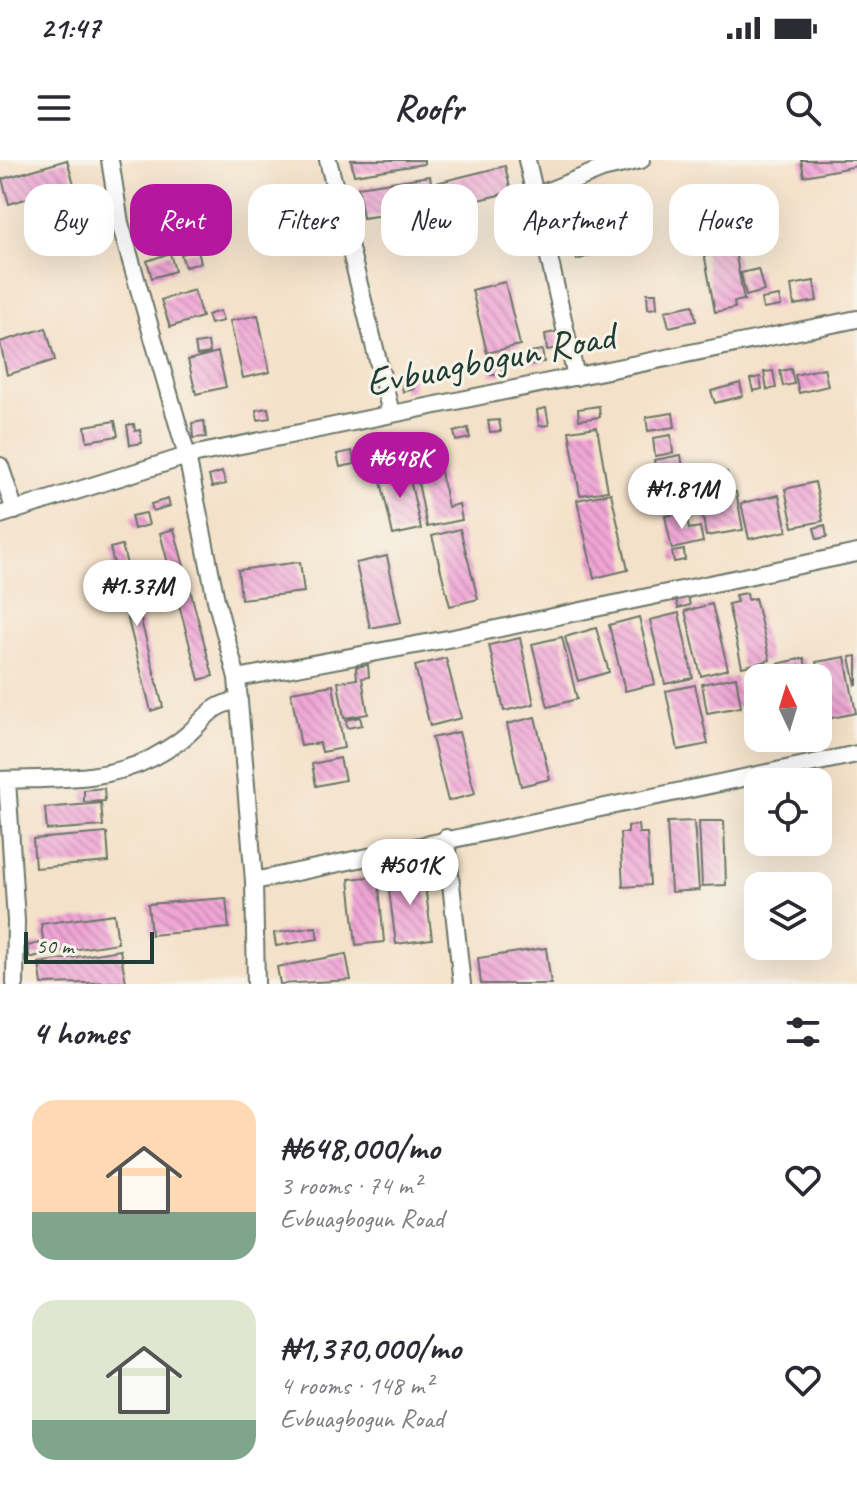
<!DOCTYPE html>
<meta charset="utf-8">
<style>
:root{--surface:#fff;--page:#f7f7f7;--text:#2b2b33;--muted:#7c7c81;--accent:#b5179e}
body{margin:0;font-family:Caveat,sans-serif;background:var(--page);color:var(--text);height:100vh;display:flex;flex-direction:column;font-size:30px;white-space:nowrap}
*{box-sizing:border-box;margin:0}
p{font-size:26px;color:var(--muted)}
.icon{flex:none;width:44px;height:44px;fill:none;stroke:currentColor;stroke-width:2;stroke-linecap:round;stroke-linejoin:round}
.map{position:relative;height:824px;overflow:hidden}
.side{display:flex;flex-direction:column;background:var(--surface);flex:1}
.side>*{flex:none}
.top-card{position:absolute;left:24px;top:24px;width:810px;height:72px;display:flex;gap:16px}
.needle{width:52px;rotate:356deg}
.tools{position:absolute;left:744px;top:504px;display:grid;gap:16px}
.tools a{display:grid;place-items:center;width:88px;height:88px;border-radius:16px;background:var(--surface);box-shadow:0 8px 32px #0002;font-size:40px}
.scale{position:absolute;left:24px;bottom:20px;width:130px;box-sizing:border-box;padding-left:8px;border:4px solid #1f3d34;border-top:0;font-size:22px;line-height:28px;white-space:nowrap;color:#1f3d34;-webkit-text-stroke:6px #f7f3e8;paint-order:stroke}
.price{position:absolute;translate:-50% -68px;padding:0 18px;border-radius:28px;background:#fff;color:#222;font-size:26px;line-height:52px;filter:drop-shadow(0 2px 4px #0008)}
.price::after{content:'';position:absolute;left:50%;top:48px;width:24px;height:18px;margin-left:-12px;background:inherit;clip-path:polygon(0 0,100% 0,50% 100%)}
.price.on{background:var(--accent);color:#fff}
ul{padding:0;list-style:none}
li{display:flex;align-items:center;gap:24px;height:200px;padding:0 32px}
li span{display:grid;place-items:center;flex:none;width:224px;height:160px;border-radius:24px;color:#555}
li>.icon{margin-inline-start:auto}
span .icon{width:96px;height:96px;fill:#fffc;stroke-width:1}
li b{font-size:34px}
h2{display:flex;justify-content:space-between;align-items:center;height:96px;padding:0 32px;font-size:34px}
.pill{padding:0 28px;border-radius:24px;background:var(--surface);box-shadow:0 8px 32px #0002;font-size:28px;line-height:72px}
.pill.on{background:var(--accent);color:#fff}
.status{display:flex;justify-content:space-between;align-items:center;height:56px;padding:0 40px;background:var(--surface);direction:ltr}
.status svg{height:22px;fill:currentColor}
header{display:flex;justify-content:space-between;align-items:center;height:104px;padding:0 32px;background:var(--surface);font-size:36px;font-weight:700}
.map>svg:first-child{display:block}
.building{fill:url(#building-back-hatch)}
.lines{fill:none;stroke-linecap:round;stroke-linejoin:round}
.street-casing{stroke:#6a7668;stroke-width:20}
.street{stroke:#fff;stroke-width:16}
.labels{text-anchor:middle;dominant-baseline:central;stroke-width:6;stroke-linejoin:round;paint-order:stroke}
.street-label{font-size:40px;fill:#1f3d34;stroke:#f7f3e8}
</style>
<div class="status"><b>21:47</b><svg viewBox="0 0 49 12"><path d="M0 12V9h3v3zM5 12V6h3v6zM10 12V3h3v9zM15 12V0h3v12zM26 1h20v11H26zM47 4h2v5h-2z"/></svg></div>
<header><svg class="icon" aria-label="menu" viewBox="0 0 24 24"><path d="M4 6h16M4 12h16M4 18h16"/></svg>Roofr<svg class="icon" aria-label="search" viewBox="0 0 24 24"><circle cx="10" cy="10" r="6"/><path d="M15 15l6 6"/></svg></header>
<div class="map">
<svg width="857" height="824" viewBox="0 0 857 824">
<defs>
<pattern id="building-back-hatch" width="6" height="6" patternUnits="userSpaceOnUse" patternTransform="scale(2)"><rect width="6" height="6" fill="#f0a5d6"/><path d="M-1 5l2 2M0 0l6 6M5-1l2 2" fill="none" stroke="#c288ae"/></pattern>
</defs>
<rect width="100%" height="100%" fill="#f7f3e8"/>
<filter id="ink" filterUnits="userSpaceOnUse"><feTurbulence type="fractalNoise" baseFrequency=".0125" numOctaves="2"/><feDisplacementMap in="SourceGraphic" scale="16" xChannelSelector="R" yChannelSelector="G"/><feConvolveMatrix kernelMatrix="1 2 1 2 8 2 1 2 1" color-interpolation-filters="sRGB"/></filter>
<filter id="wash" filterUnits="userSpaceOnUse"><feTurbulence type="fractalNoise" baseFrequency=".006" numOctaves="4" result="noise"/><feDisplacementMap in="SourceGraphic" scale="32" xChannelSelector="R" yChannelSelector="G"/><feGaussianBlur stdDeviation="1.8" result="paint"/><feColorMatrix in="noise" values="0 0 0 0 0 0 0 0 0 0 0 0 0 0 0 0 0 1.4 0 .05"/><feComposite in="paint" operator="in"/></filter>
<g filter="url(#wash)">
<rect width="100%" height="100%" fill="#f4e1c9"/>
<g id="blocks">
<path class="building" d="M67,0L74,24L9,44L2,19Z
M351,0H424V4L354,15Z
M801,0H857V6L804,16Z
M505,6L511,32L442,49L436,23Z
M430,16L435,47L363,58L358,27Z
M732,75L744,140L734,142L735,148L715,152L702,82Z
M586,76L592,95L577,100L571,80Z
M198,90L201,103L185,107L181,94Z
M170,93L175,111L152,118L147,101Z
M758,109L764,131L746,136L741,113Z
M814,121L817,141L794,145L791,125Z
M505,122L520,185L487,193L472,130Z
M194,130L202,157L170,167L161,140Z
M647,133H656L657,148L648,149Z
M779,136L781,146L763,149L761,139Z
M693,145L696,161L669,167L665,151Z
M220,151L223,161L210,164L207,155Z
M258,155L270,212L243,218L230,161Z
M46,168L55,200L7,215L0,182Z
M556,172L559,188L547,190L545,174Z
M208,182L210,193L197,195L195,184Z
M542,190L544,202L532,204L530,192Z
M218,192L226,227L196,234L188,200Z
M490,203H501L502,215H491Z
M824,208L828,226L799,233L795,215Z
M791,209L794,224L783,226L780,211Z
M773,211L776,228L767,230L764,212Z
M411,214L414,229L403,232L400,216Z
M760,217L762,229L753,231L750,219Z
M740,223L743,236L715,243L711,231Z
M599,246L600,257L579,260L578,249Z
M268,248L270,258L258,260L256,250Z
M546,248L549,265L539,266L537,250Z
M673,253L675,267L648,271L646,257Z
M499,260L501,271L490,272L488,261Z
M115,261L118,276L87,281L85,266Z
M204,261L206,277L193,278L192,263Z
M134,264L135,271L140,270L142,283L130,285L127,265Z
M597,267L608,331L580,335L569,271Z
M468,268L470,278L456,281L454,272Z
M671,275L673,293L655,296L653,278Z
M352,291L355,304L340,307L337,294Z
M681,295L684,314L657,319L654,300Z
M438,297L448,347L459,344L462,360L427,367L414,302Z
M407,306L421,369L393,375L379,312Z
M222,312L226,324L212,327L209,316Z
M727,312L731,330L723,332L722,325L715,327L711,316Z
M708,316L710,328L688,333L686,322Z
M815,322L823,361L793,367L785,329Z
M684,323L689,348L666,352L661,327Z
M736,332L743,370L706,376L700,339Z
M611,333L628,410L594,418L577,340Z
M779,335L787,371L749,379L741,343Z
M168,339L170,346L153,351L151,344Z
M686,352L689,369L700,367L703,382L672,389L665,356Z
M146,353L149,365L134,369L131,356Z
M825,365L827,377L817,379L814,368Z
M174,369L213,516L199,520L160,373Z
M460,369L478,439L450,446L432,376Z
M122,385L163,547L151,551L110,388Z
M684,390L685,400L674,402L672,392Z
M387,396L401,462L370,468L356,403Z
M300,402L304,432L241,439L238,410Z
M747,433L748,440L755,438L770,500L742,507L728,444L737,442L735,435Z
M688,437L690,445L678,448L676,439Z
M712,444L728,509L701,516L685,451Z
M679,453L693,518L665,524L650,460Z
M639,457L655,524L625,531L609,465Z
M596,468L609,512L578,521L565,477Z
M562,477L577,539L548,547L532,484Z
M520,478L534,544L504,551L489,485Z
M857,496V525H856L850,497Z
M845,497L856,553L827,559L816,502Z
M446,498L461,558L430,566L415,506Z
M804,498L809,518H780L777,504Z
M368,505L369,517L362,518L368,554L344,558L338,522L357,519L356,507Z
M736,517L741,547L707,553L702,524Z
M333,525L344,588L322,592L320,583L301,586L291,532Z
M695,525L708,584L678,590L666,531Z
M360,557L362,565L347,568L346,560Z
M535,557L550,619L521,626L507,564Z
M459,572L475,634L448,641L432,578Z
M340,598L345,620L316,626L312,604Z
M104,628L105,641L84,642V630Z
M101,643L103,666L47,670L45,648Z
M694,661L699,730L671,732L667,662Z
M699,661H724L726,725L702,726Z
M638,665L639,673H647L650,725L623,727L620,673H628V666Z
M107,673L109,702L35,708L33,679Z
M423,710L432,779L396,784L387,715Z
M378,716L384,782L356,785L349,719Z
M226,738L229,768L151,775L148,744Z
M114,754L118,783L45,794L41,764Z
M316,767L318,779L276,786L274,773Z
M40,783L43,794L30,798L27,786Z
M546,788L551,824H481L478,798Z
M120,790L126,822L42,824L39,803Z
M346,794L351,820L280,824L277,807Z"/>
</g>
</g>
<g filter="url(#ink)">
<use href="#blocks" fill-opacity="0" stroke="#6a7668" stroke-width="2"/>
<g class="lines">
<defs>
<path id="street" d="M110,0L120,63L187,296L216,440L237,518L254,721L256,824
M328,0L391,253
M527,0L576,217
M536,36L602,9L641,0
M0,306L15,351
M0,355L187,296L857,159
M237,518L453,478L857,393
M0,620C51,618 106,622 152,598C165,591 177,584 188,574C206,558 212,544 237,541
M7,620L16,761L15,824
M446,678L462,824
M254,721L857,594"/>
</defs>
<use href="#street" class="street-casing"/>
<use href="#street" class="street"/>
</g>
</g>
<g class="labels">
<g class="street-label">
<text transform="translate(490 199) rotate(-11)">Evbuagbogun Road</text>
</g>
</g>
</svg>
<div class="tools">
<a><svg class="needle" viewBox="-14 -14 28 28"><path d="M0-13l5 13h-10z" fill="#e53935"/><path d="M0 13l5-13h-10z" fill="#7c7c81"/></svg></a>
<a><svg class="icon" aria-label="locate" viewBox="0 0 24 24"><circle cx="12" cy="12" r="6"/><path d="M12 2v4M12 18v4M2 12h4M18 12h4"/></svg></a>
<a><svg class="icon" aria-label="layers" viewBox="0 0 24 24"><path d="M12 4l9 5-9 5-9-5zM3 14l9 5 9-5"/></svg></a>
</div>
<div class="scale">50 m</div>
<b class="price on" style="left:400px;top:340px">₦648K</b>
<b class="price" style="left:682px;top:371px">₦1.81M</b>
<b class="price" style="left:137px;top:468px">₦1.37M</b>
<b class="price" style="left:410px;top:747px">₦501K</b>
<div class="top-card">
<a class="pill">Buy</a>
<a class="pill on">Rent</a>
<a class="pill">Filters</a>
<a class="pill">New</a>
<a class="pill">Apartment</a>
<a class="pill">House</a>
</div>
</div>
<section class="side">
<h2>4 homes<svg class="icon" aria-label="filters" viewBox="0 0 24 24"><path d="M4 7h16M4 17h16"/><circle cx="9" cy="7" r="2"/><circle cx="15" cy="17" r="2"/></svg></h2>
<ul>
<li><span style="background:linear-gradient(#ffd9b3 70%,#7fa58c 0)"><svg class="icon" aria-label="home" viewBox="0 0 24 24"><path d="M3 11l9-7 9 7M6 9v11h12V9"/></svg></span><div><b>₦648,000/mo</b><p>3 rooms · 74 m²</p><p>Evbuagbogun Road</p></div><svg class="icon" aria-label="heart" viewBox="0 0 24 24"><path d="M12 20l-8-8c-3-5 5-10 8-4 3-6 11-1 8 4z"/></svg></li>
<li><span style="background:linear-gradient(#dfe7d0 75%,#7fa58c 0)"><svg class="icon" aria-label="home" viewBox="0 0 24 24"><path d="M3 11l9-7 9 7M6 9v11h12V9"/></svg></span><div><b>₦1,370,000/mo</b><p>4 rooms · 148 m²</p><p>Evbuagbogun Road</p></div><svg class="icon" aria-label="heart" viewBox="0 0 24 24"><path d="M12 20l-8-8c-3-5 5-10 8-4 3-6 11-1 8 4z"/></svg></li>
</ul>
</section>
